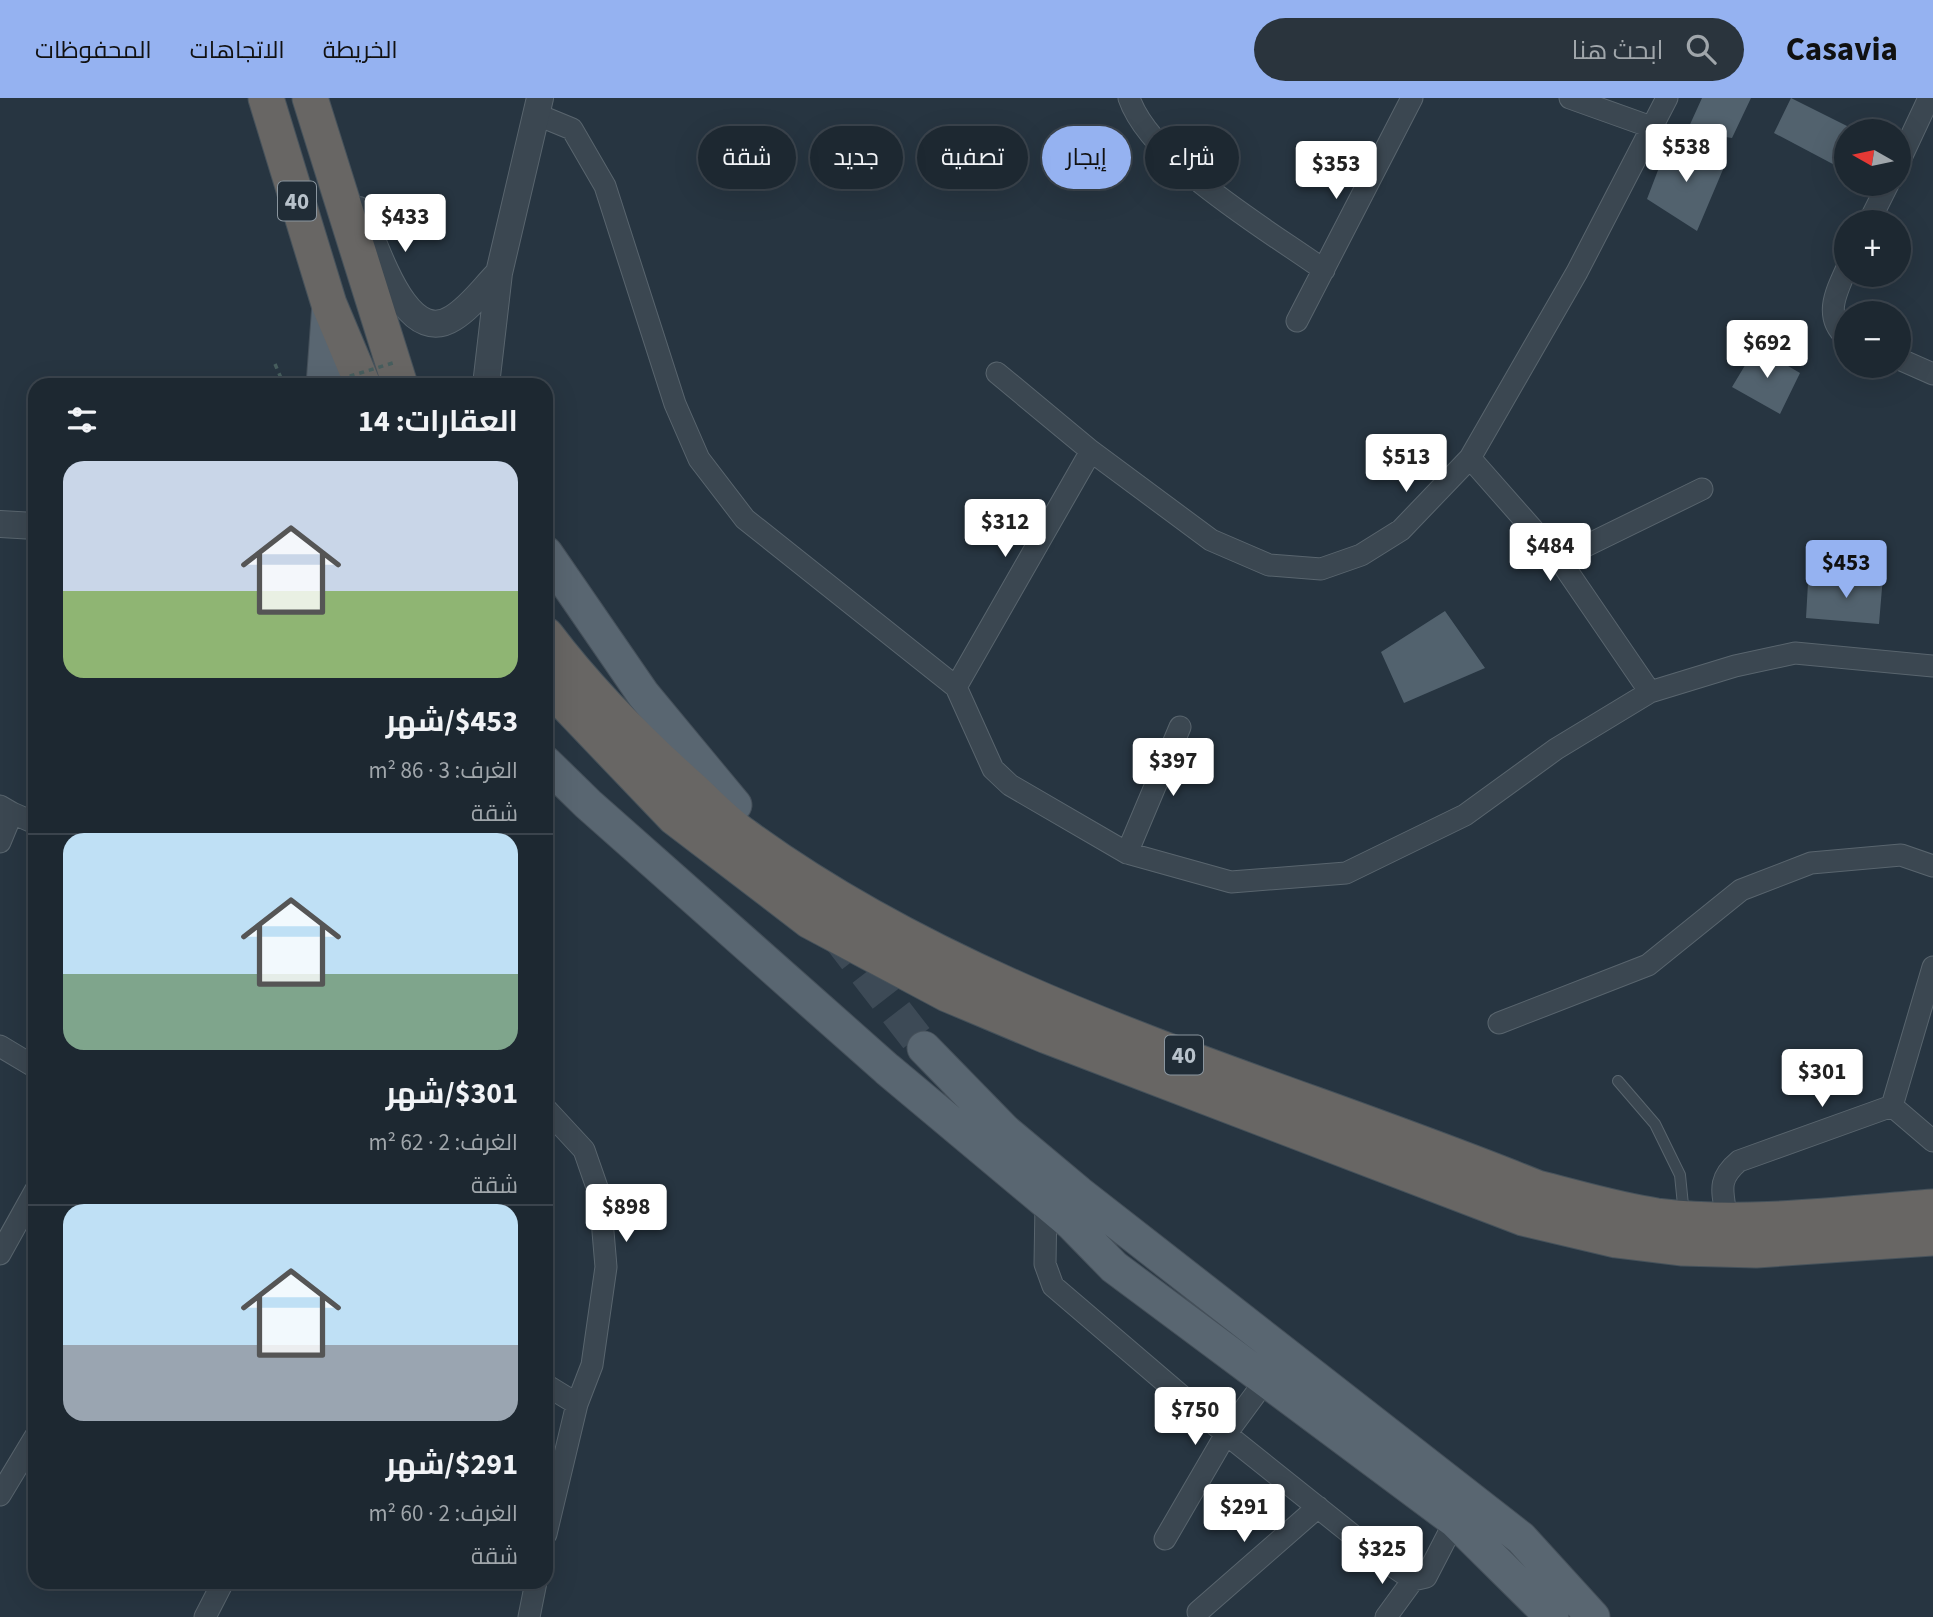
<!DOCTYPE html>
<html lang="ar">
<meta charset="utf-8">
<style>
:root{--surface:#1d2831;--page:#2a343d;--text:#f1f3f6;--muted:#a0a6ab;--line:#3b444d;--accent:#95b2f1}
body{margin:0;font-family:"Source Sans 3",Cairo,sans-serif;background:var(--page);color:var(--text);direction:rtl;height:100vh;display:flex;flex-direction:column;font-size:26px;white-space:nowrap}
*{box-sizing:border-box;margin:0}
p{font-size:23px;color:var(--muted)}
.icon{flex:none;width:38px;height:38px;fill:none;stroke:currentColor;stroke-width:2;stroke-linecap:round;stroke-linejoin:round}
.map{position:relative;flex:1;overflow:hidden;direction:ltr}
.sheet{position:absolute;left:28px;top:280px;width:525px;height:1211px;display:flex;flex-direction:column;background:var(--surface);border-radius:21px;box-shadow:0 7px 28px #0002,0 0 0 2px var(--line);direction:rtl}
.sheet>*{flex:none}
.top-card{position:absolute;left:574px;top:28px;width:665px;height:63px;direction:rtl;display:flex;gap:14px}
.needle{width:46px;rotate:279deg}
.controls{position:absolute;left:1834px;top:21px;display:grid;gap:14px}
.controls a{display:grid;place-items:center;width:77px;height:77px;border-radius:50%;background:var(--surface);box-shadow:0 7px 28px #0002,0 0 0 2px var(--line);font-size:35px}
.price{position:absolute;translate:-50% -60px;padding:0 16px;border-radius:7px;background:#fff;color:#222;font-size:23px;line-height:46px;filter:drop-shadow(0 2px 4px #0008)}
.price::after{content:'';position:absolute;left:50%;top:42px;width:21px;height:16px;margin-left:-10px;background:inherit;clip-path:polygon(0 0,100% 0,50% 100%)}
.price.selected{background:var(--accent);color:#111}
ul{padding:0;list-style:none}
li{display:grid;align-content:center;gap:14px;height:371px;padding:0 35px}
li+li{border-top:2px solid var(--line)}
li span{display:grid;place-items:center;height:217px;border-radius:21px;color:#555}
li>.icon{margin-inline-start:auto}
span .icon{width:126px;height:126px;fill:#fffc;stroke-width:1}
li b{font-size:30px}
h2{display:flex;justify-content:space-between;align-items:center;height:84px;padding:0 35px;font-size:30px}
.tag{padding:0 24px;border-radius:32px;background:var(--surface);box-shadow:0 7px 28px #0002,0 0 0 2px var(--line);font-size:24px;line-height:63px}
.tag.selected{background:var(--accent);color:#111}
header{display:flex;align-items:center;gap:42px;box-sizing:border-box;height:98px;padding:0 35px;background:var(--accent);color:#111}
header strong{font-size:33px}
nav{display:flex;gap:38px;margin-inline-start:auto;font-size:24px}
.search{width:490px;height:63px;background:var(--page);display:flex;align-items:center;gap:18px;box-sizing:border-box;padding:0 24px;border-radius:38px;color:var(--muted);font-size:26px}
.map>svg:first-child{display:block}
.building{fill:#52626e}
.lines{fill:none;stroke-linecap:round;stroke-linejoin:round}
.primary-tunnel{stroke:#3d4a56;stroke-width:33;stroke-dasharray:33 17;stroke-linecap:butt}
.service-casing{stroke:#59656e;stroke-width:12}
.minor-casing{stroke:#59656e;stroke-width:23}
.tertiary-casing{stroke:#59656e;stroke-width:28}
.primary-casing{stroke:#45505a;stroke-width:35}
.trunk-casing{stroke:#46525b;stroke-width:37}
.path{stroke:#475e5e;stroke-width:3.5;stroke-dasharray:5 5;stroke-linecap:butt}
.service{stroke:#3b4751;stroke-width:10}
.minor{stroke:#3b4751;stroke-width:21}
.tertiary{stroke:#3b4751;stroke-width:26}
.primary{stroke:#596671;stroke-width:33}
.trunk{stroke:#686664;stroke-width:35}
.path-bridge{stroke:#475e5e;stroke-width:3.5;stroke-dasharray:5 5;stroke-linecap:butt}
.labels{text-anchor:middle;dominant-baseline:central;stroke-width:6;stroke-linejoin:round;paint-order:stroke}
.shield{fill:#202c36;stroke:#8a959e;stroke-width:2}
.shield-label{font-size:23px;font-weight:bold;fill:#b8c2cb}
</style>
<header>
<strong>Casavia</strong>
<div class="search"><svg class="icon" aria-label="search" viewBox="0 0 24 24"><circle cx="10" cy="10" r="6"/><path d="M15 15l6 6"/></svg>ابحث هنا</div>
<nav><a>الخريطة</a><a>الاتجاهات</a><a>المحفوظات</a></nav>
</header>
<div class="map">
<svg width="1933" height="1519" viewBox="0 0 1933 1519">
<rect width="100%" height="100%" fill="#273541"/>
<path class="building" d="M1702,0H1751L1732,40L1687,33Z
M1791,0L1857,33H1846V73L1774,35Z
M1668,46L1727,62L1697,133L1647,101Z
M1756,249L1800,275L1780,316L1732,289Z
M1883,478L1879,526L1806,520L1808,485Z
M1445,513L1485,570L1404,605L1381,554Z"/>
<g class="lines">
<path class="primary-tunnel" d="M835,835L924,950"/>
<defs>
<path id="service" d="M1618,983L1655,1026L1680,1077L1684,1117"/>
<path id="minor" d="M1129,0C1151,64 1268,132 1324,172
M1570,0L1654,30
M538,17L572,31L605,88L675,306L699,361L745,421L956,589L993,671L1010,687L1127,755L1231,784L1346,775L1465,717L1556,651L1650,594L1735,568L1795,555L1933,568
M1899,64L1929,0
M1869,124L1888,86
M1846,172C1835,196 1824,219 1846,239
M1297,223L1412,0
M1899,261L1933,276
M997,275L1091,353L1211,442L1269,467L1321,471L1361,457L1401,432L1470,360L1577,174L1667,0
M1470,360L1559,461L1650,594
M1559,461L1702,391
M956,589L1091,353
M0,708L12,715L0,744
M12,715L35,725
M1127,755L1180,629
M1499,925L1648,867L1741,792L1811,765L1901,757L1933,768
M0,948L35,969
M1892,1008L1933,1043
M546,1011L584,1052L600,1098L606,1169L592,1267L577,1306
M1046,1105L1045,1166L1053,1188L1226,1336L1385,1463L1413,1482L1426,1479L1455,1423
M1727,1122C1723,1094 1716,1082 1739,1063L1892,1008L1933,869
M0,1156L35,1093
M546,1287L577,1306L546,1436
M0,1397L35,1339
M1165,1441L1226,1336L1265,1283
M1198,1514L1318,1409
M205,1519L223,1484
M529,1519L536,1484
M1386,1519L1413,1482"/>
<path id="tertiary" d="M359,112C375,140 403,252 453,220C471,209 484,190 499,175
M486,287L499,175L540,0
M0,426L35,428"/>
<path id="primary" d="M323,287L329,206
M546,455L643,596L735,707
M546,665L588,706L887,971L1071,1125L1114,1169L1455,1423L1552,1519
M924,950L1005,1033L1079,1095L1521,1440L1593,1519"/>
<path id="trunk" d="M266,0L329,206L363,287
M310,0L400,287
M546,537C589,594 639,644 693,692C710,708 726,725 745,738C980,910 1272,982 1537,1090C1577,1100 1616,1112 1657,1118C1747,1129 1842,1116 1933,1109
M546,585L674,719L810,823L947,896L1047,938L1523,1120L1616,1142L1681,1150L1756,1152L1933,1140"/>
</defs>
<use href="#service" class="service-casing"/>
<use href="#minor" class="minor-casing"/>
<use href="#tertiary" class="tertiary-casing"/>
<use href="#primary" class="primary-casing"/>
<use href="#trunk" class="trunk-casing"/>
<path class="path" d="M275,266L284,287"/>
<use href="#service" class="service"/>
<use href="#minor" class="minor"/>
<use href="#tertiary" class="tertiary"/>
<use href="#primary" class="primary"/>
<use href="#trunk" class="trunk"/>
<path class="path-bridge" d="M321,287L396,264"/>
</g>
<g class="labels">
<g class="shield">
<rect x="278" y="83.5" width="38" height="39" rx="5"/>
<rect x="1165" y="937.5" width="38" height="39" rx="5"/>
</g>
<g class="shield-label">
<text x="297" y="103">40</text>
<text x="1184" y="957">40</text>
</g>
</g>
</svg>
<div class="controls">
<a><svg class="needle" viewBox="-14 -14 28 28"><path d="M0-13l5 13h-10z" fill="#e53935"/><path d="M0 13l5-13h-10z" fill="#a0a6ab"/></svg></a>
<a>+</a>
<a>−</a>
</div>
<b class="price" style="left:1686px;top:86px">$538</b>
<b class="price" style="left:1336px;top:103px">$353</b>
<b class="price" style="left:405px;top:156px">$433</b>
<b class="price" style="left:1767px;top:282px">$692</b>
<b class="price" style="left:1406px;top:396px">$513</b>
<b class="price" style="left:1005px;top:461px">$312</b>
<b class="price" style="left:1550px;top:485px">$484</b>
<b class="price selected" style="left:1846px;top:502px">$453</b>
<b class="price" style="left:1173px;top:700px">$397</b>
<b class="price" style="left:1822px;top:1011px">$301</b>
<b class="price" style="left:626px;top:1146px">$898</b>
<b class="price" style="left:1195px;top:1349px">$750</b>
<b class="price" style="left:1244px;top:1446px">$291</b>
<b class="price" style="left:1382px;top:1488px">$325</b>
<div class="top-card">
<a class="tag">شراء</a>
<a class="tag selected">إيجار</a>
<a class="tag">تصفية</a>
<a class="tag">جديد</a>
<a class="tag">شقة</a>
</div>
<section class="sheet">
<h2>العقارات: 14<svg class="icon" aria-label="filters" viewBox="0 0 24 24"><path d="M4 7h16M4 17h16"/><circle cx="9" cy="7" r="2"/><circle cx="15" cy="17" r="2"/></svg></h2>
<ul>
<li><span style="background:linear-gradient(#c9d6e8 60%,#8fb573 0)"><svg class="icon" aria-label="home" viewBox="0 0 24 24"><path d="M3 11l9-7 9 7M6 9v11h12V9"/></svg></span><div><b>$453/شهر</b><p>الغرف: 3 · 86 m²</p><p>شقة</p></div></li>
<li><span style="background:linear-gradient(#bfe0f5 65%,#7fa58c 0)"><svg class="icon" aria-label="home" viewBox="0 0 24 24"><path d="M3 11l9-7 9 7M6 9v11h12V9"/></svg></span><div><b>$301/شهر</b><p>الغرف: 2 · 62 m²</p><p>شقة</p></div></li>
<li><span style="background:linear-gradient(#bfe0f5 65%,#9aa5b1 0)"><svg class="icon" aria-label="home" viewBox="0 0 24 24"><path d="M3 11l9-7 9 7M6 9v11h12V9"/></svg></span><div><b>$291/شهر</b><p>الغرف: 2 · 60 m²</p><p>شقة</p></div></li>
</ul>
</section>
</div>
